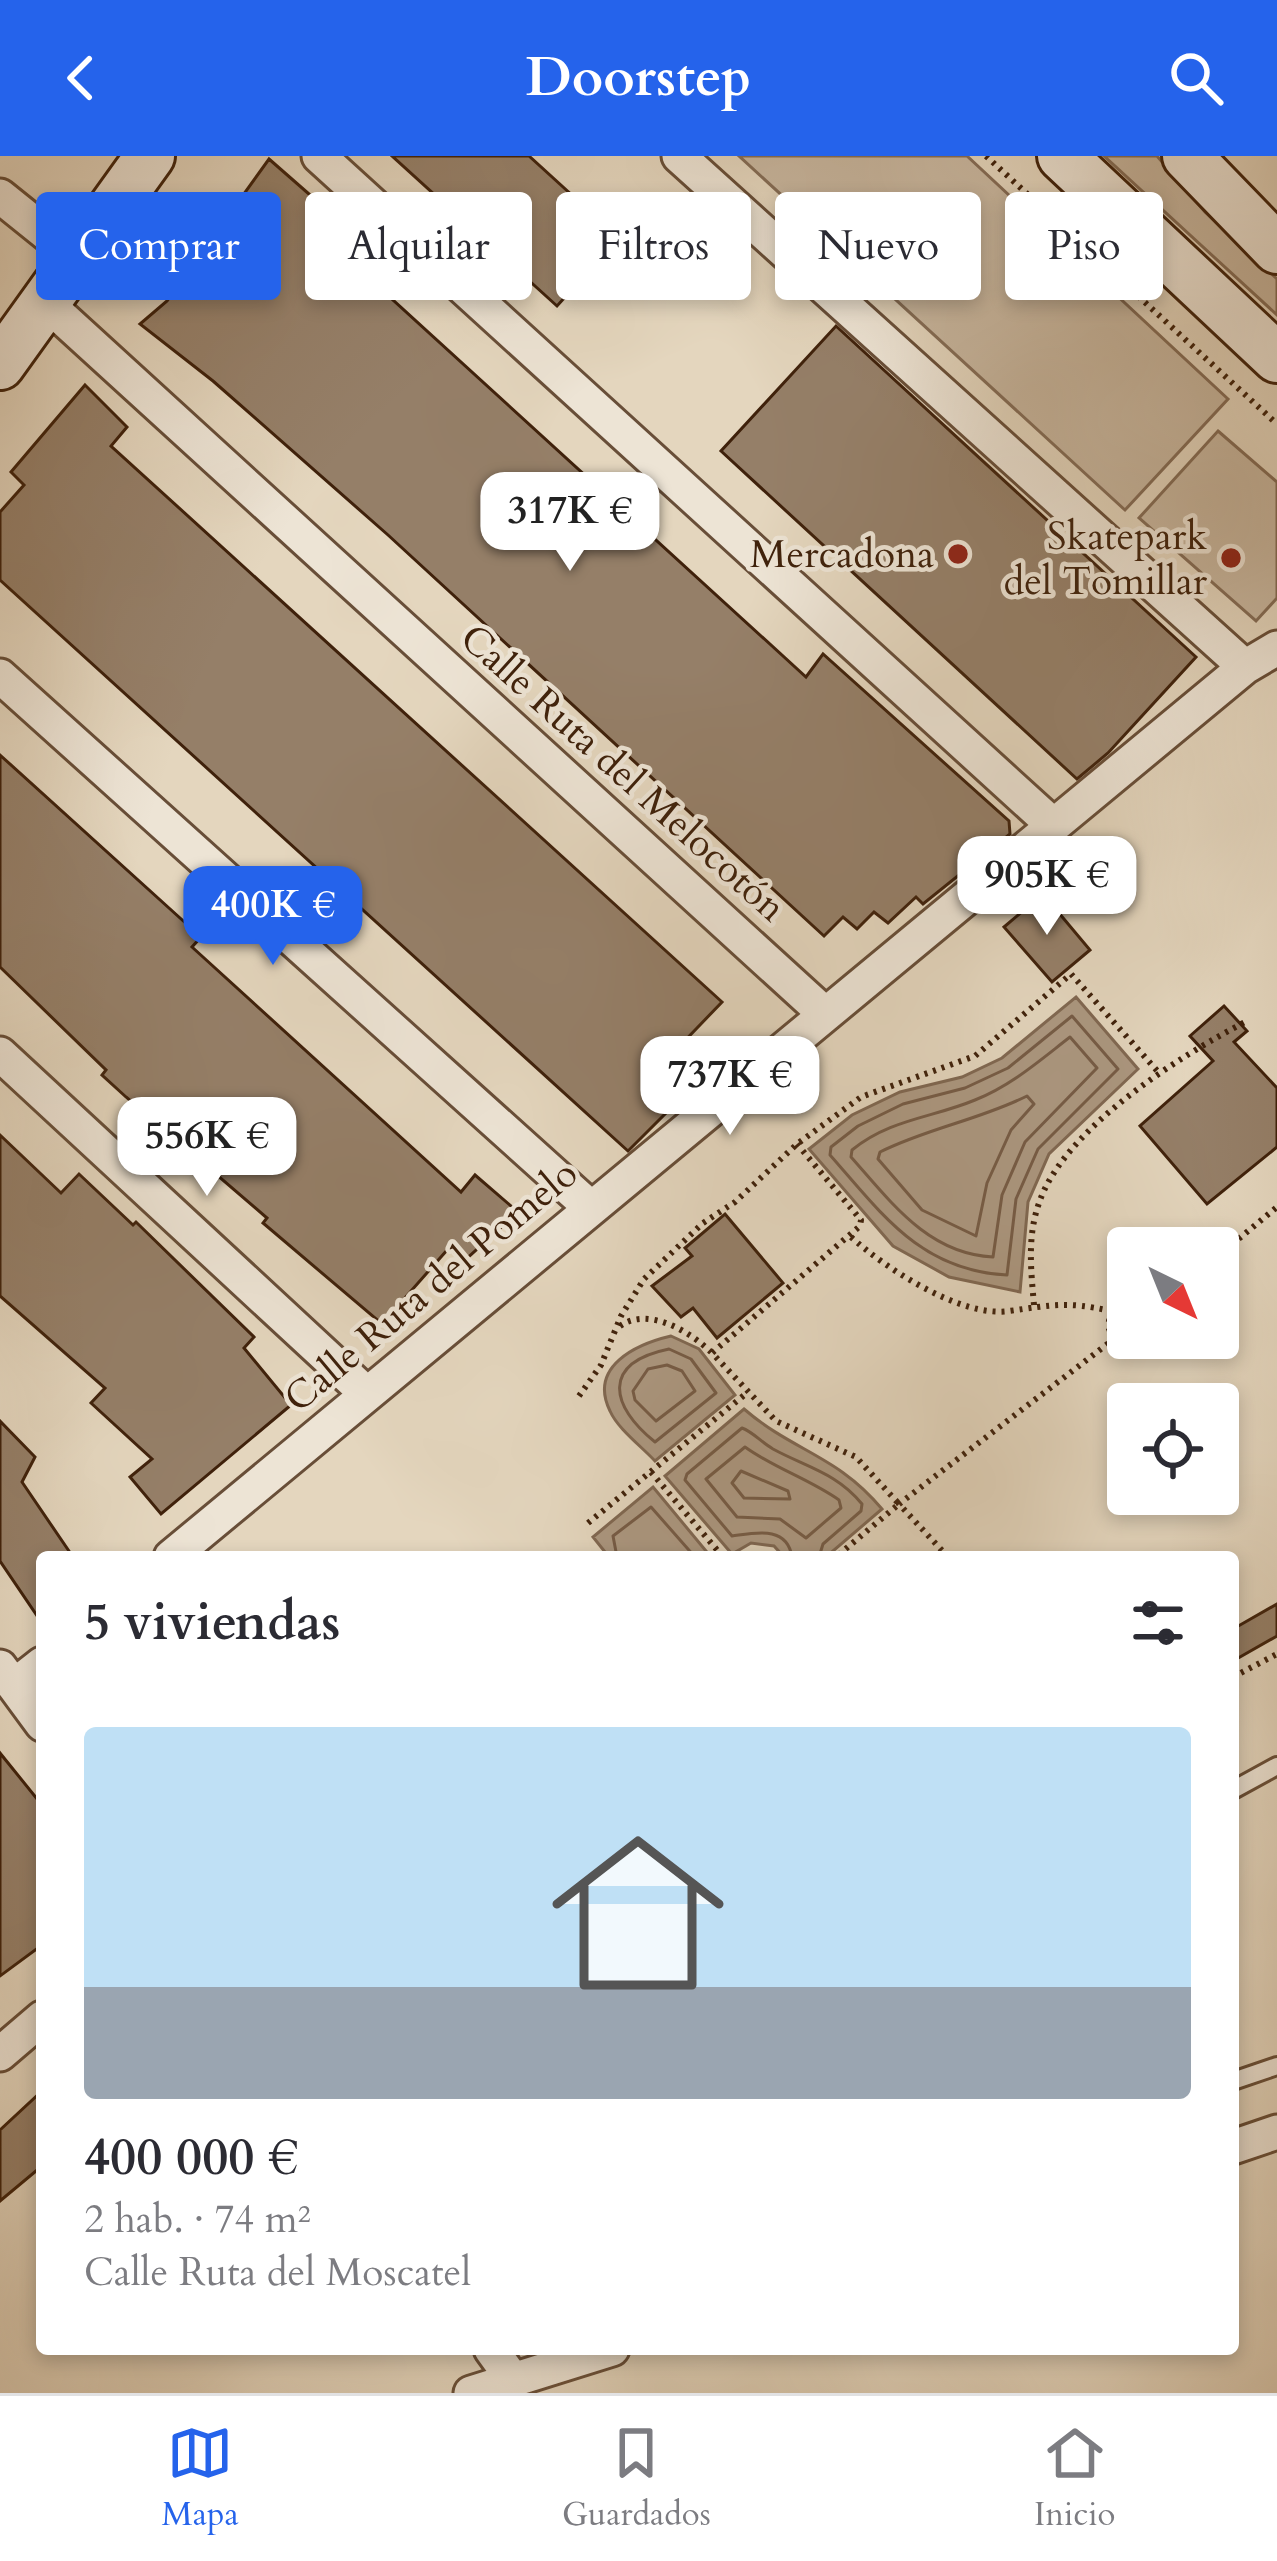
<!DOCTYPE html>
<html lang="es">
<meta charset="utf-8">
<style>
:root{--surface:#fff;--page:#f2f2f3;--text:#2b2b33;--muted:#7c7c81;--line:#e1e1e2;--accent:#2563eb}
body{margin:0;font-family:Cardo,serif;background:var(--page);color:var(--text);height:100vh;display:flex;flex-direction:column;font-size:45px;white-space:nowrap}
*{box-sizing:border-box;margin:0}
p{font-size:39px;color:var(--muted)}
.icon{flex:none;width:66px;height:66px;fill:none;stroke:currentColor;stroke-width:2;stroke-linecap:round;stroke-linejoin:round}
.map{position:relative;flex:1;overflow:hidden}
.side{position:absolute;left:36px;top:1395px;width:1203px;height:804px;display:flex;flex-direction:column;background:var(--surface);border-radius:12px;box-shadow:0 6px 18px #0003}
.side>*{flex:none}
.top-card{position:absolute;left:36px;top:36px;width:1206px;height:108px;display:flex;gap:24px}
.needle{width:78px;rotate:137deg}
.tools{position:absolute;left:1107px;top:1071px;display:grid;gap:24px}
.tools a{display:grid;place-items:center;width:132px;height:132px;border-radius:12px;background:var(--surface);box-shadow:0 6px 18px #0003;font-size:60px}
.price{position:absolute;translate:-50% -102px;padding:0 27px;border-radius:24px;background:#fff;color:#222;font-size:39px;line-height:78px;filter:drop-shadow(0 3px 6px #0008)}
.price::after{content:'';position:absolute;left:50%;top:72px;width:36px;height:27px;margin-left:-18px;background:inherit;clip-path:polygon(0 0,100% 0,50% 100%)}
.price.active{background:var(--accent);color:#fff}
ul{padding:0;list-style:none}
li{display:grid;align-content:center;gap:24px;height:636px;padding:0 48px}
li+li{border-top:3px solid var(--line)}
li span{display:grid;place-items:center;height:372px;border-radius:12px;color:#555}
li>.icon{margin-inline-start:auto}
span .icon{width:216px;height:216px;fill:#fffc;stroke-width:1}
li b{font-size:51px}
h2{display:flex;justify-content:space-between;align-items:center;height:144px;padding:0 48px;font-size:51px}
.tag{padding:0 42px;border-radius:12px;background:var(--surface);box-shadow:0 6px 18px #0003;font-size:42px;line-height:108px}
.tag.active{background:var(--accent);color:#fff}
header{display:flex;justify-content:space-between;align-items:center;height:156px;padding:0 48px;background:var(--accent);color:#fff;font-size:54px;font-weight:600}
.menu{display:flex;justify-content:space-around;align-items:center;height:168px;border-top:3px solid var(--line);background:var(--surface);font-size:33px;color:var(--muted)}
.menu a{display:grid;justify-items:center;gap:6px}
.menu .active{color:var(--accent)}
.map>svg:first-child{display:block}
.green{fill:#c8b7a0;stroke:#846c56;stroke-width:3}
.water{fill:#ac9881;stroke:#806852;stroke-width:3}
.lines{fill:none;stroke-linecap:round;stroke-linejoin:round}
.shore{stroke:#765c46;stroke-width:3}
.building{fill:#957f68;stroke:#3f210b;stroke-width:3}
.lane-casing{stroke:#684e38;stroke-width:22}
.street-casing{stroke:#684e38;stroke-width:39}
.secondary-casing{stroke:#3f210b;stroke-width:54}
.path{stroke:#3f210b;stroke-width:6;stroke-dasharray:3 6;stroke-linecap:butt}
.lane{stroke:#ede4d5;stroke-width:16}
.street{stroke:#ede4d5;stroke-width:33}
.secondary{stroke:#ede4d5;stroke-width:48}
.poi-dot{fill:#8f2418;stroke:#ede4d5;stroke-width:4.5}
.labels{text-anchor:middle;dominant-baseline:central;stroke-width:9;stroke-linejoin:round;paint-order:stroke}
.poi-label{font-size:39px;fill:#3f210b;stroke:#ede4d5;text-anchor:end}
.street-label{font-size:39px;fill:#3f210b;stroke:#ede4d5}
</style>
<header><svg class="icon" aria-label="back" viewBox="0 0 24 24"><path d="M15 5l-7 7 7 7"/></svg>Doorstep<svg class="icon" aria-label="search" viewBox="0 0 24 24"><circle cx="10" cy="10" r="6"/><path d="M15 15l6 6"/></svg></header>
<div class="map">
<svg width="1277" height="2237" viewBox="0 0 1277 2237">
<rect width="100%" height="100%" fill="#e4d6be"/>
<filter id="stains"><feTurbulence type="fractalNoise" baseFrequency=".00167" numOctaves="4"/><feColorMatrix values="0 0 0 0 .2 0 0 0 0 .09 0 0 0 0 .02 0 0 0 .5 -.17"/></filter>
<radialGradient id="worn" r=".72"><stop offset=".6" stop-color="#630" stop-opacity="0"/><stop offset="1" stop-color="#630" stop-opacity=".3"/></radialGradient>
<path class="green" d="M739,0H967L1228,243L1125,354Z
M1104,0H1157L1205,56L1277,123V159Z
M1218,275L1277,326V442L1256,465L1139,362Z"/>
<path class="water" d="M1076,841L1138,913L1049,998L1028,1046L1020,1136L949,1121L893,1090L809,993L852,959L900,936L962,921L1002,902Z
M671,1180L699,1193L735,1239L655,1305C641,1290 618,1273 610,1255C588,1210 637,1188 671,1180Z
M744,1253C794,1296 837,1299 882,1353L826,1401H784L774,1390L751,1387L732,1398L665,1320Z
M653,1331L711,1401H609L593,1381Z"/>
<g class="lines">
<path class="shore" d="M1072,860L1118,913L1038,993L1016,1043L1007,1119C921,1115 882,1058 830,999L831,991L858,970L903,948L965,932L1008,912Z
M1070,881L1097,912L1025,986L1002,1039L993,1101C928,1098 891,1046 851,1001L852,994C890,963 932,962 975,944C1012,929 1039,905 1070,881Z
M1027,940L1034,948L1011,974L987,1027L976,1080L922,1054L878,1003L880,996C928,972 979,964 1027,940Z
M669,1193L691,1203L716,1237L655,1286C610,1250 601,1207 669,1193Z
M667,1209L682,1215L695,1235L656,1265L635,1244L633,1235L648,1213Z
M745,1291C774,1312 809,1323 839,1344L841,1352L806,1382L780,1363L737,1361L706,1323Z
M741,1315L788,1335L790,1343L744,1342L732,1327Z
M617,1401L613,1380L651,1351L695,1401
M792,1401C787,1369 755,1377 732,1380L685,1324L687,1318L742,1272C753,1276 761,1286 773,1293C806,1311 837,1317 862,1348L861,1355L823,1388L819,1401"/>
</g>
<path class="building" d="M392,0H529L619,82L557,150Z
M269,3L349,73L336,92L806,521L823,498L1009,665L1010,678L923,748L916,741L888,767L874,756L857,773L843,761L824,780L388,379L213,225L140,168L167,145Z
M836,170L1196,501L1108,597L1077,623L721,295Z
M85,229L127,271L111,290L722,846L650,921L677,946L628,995L0,424V356L24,329L11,316Z
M0,599L201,781L192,791L461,1036L475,1019L518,1056L465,1104L448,1093L382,1168L263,1067L267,1062L126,941L102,919L106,914L0,811Z
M1043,738L1090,794L1052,826L1004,771Z
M1224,850L1247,875L1234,886L1277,932V991L1207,1048L1140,970L1213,905L1190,880Z
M0,979L61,1037L79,1018L133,1069L136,1066L254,1181L244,1192L291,1249L161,1358L130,1321L152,1303L91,1247L105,1232L0,1140Z
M725,1058L783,1127L717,1182L693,1152L681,1161L652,1130L692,1100L685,1092Z
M0,1265L35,1301L22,1326L73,1401H42V1467L0,1405Z
M1277,1448V1480L1233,1505V1473Z
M0,1597L42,1649V1789L0,1820Z
M42,1935V2010L0,2045V1974Z"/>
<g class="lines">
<defs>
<path id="lane" d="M1233,1634L1277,1610
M1233,1925L1277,1910"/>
<path id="street" d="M319,0L1053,669
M679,0L1245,511
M0,40L77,102
M45,146L825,858
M0,520L591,1052
M0,898L367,1238
M171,1401L1245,511L1277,492
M0,1511L42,1568
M14,1530L42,1508
M0,1898L42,1862
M1233,1991L1277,1976
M491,2193L514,2225
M471,2237L612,2193"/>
<path id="secondary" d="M1062,0L1277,202
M1187,0L1277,93
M0,209L150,0"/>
</defs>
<use href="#lane" class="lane-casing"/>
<use href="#street" class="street-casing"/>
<use href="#secondary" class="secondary-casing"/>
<path class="path" d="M986,0L1277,268
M797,988L861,1064L860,1070L712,1197L776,1265L856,1301L899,1348L836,1401
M851,1081C885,1112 961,1162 1009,1155C1053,1149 1066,1145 1111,1155
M1218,1100L1277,1051
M1034,1149C1031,1114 1027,1081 1039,1047C1064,973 1178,901 1245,866
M620,1170C648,1150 691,1176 712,1197
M1113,1183L1108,1170L1111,1155L1128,1143
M579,1240L601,1209L621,1160L644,1123L703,1067L735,1046L797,988L861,941L975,900L1071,818L1160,918
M651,1316L723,1401
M588,1367L748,1236
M948,1401L899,1348L1114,1183C1128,1199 1152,1200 1164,1182
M1233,1521L1277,1498"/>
<use href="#lane" class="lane"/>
<use href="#street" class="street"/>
<use href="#secondary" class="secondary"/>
</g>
<g class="poi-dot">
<circle cx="958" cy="398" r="12"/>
<circle cx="1231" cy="402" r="12"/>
</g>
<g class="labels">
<g class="poi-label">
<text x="1207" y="380">Skatepark<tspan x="1207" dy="45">del Tomillar</tspan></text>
<text x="934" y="398">Mercadona</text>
</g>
<g class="street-label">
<text transform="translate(623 617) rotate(42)">Calle Ruta del Melocotón</text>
<text transform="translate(431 1130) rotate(-40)">Calle Ruta del Pomelo</text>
</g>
</g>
<rect width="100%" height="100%" filter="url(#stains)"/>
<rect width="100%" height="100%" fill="url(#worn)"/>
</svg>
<div class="tools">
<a><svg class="needle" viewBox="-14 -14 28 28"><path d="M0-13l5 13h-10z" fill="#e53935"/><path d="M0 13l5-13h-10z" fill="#7c7c81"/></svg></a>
<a><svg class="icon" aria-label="locate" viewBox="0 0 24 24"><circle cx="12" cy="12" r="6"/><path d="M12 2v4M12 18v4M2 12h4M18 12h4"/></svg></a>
</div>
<b class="price" style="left:570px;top:418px">317K €</b>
<b class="price" style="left:1047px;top:782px">905K €</b>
<b class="price active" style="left:273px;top:812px">400K €</b>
<b class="price" style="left:730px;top:982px">737K €</b>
<b class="price" style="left:207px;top:1043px">556K €</b>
<div class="top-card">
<a class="tag active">Comprar</a>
<a class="tag">Alquilar</a>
<a class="tag">Filtros</a>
<a class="tag">Nuevo</a>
<a class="tag">Piso</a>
</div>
<section class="side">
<h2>5 viviendas<svg class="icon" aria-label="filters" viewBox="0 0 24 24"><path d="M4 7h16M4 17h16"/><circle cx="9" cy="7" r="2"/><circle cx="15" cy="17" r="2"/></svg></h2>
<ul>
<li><span style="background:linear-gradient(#bfe0f5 70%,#9aa5b1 0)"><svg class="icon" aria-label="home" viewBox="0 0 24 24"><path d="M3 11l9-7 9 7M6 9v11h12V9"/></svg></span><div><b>400 000 €</b><p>2 hab. · 74 m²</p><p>Calle Ruta del Moscatel</p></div></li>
</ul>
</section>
</div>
<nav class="menu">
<a class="active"><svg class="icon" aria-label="map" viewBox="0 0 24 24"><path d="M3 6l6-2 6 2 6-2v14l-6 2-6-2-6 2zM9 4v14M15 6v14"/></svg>Mapa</a>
<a><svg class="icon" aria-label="saved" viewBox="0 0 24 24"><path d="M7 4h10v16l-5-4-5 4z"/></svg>Guardados</a>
<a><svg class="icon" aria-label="home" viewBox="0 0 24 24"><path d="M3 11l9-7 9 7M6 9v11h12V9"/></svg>Inicio</a>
</nav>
